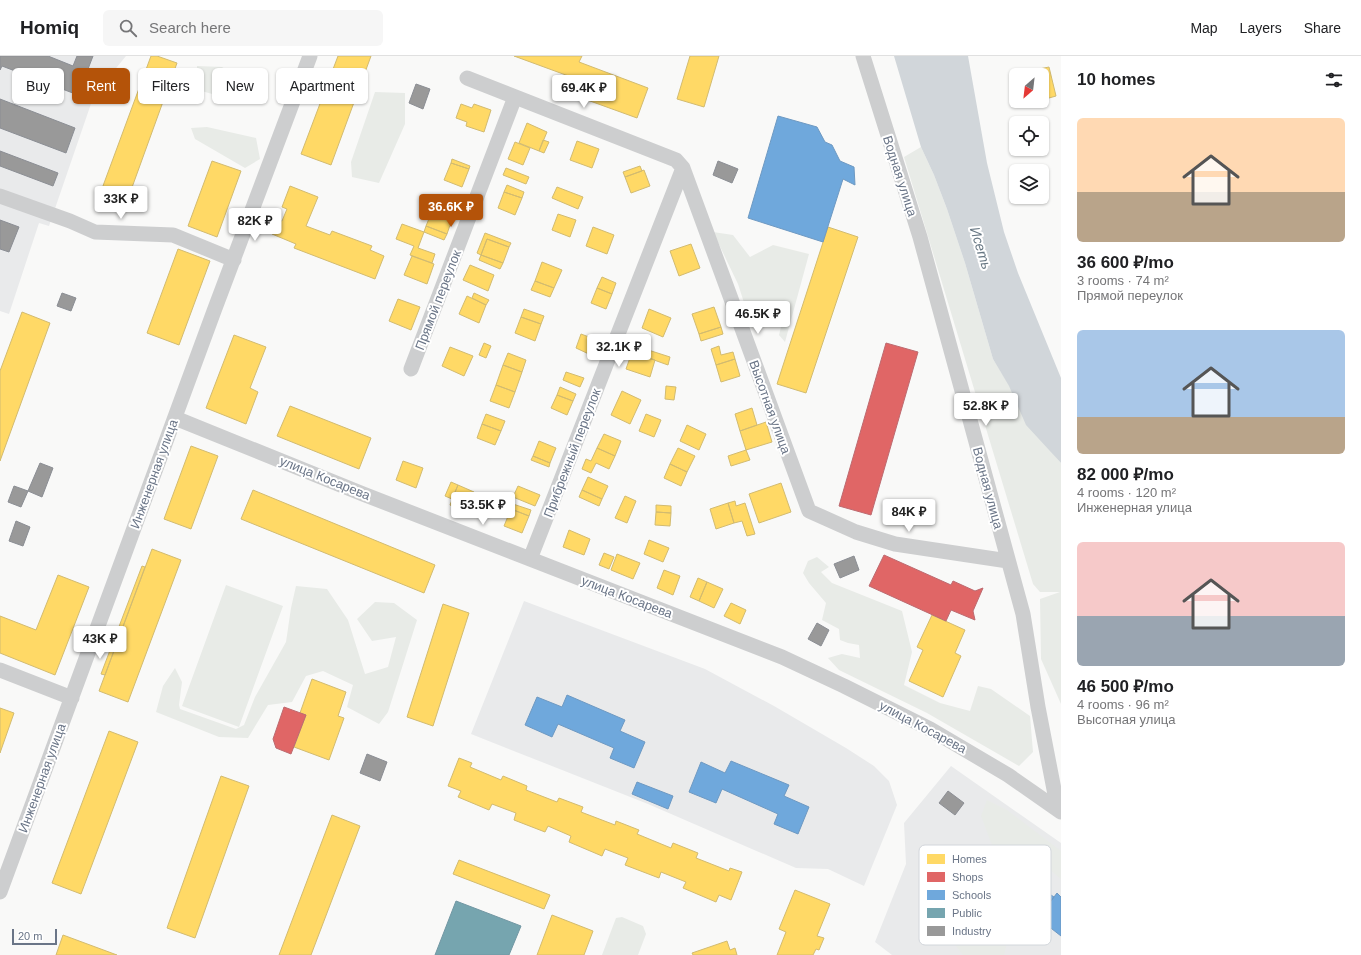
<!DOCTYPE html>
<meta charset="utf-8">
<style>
:root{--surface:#fff;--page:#f6f6f6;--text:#202124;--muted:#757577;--line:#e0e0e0;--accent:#b45309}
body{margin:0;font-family:Arial,sans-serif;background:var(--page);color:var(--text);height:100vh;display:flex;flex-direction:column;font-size:15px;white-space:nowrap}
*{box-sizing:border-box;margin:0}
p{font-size:13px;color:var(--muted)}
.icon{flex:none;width:22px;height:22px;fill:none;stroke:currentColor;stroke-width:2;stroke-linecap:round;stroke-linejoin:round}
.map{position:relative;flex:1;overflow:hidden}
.panel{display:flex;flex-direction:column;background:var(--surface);width:300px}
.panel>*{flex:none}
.banner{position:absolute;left:12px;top:12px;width:380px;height:36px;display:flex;gap:8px}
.needle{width:26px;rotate:208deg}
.fabs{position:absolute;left:1009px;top:12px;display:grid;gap:8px}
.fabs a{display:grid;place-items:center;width:40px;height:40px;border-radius:6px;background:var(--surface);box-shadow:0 1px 3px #0004;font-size:20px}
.scale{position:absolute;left:12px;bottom:10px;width:45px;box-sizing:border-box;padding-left:4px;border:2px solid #6a7587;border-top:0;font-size:11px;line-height:14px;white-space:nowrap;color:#6a7587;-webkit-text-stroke:3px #fff;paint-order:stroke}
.price{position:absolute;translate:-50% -34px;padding:0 9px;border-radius:4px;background:#fff;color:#222;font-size:13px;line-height:26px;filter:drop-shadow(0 1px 2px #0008)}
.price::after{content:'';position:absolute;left:50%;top:24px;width:12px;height:9px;margin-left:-6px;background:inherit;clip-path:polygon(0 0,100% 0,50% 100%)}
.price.selected{background:var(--accent);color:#fff}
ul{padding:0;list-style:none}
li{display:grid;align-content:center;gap:8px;height:212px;padding:0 16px}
li span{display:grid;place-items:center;height:124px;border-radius:6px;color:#555}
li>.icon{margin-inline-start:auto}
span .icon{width:72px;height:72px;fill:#fffc;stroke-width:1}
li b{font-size:17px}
h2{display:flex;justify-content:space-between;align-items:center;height:48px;padding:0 16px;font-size:17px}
.pill{padding:0 14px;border-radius:6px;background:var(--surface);box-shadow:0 1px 3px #0004;font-size:14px;line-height:36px}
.pill.selected{background:var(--accent);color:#fff}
header{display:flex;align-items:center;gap:24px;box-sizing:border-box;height:56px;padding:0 20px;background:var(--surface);border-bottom:1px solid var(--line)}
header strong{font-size:19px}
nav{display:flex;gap:22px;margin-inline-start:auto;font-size:14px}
.search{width:280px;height:36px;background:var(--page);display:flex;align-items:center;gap:10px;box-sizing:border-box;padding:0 14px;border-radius:6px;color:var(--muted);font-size:15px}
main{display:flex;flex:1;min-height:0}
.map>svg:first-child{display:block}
.built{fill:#e9eaeb}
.green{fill:#e8ebe7}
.water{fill:#d1d6da}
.homes{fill:#ffd966;stroke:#d2bb70}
.shops{fill:#e06666;stroke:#bd6a70}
.schools{fill:#6fa8dc;stroke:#6e99c2}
.public{fill:#76a5af;stroke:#7297a3}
.industry{fill:#999;stroke:#8b8e94}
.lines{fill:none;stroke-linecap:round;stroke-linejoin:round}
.minor{stroke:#cdcecf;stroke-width:15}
.labels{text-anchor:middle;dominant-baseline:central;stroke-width:4;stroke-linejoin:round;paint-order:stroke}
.street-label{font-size:13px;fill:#6a7587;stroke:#fff}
.water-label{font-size:14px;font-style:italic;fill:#667682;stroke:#fff}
.key{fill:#fff;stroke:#d2d6db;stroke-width:1}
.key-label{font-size:11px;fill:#6a7587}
</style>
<header>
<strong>Homiq</strong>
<div class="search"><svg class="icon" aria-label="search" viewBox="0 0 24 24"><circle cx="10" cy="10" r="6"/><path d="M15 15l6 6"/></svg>Search here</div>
<nav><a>Map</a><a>Layers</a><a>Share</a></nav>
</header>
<main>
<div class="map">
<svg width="1061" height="899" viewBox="0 0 1061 899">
<rect width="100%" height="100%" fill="#f9f9f8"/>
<path class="built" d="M0,0H126L94,39L49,170L39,167L9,258L0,255Z
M524,545L705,613L774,650L846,692L874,710L889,725L897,749L864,830L828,813L796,812L648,748L471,678Z
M951,710L1061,787V899H892L875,886L906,808L904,767Z"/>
<path class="green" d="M197,10L222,11L249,30L230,43L198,34Z
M375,36L405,37V68L379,127L352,121L351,106Z
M207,71L256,82L260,103L245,112L195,83L191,72Z
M921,91L934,119L947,153L965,207L993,303L1048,392L1061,407V648L1041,603L1040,543L1060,536H1040L1033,528L904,101Z
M713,176L733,179L750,201L773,189L809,198L785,286L779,279L784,259L774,253L748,259L738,228Z
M817,501L829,511L821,516L832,527L902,555L912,596L904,629L940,647L970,655L978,630L991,633L1030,660L1033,696L1019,710L927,657L839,614L828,602L842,598L860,602L859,589L848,587L840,584L839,573L822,564L826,547L809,527L803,517L808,505Z
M226,529L283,550L239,671L182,650Z
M296,530L327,533L348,564L365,618L388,611L396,581L372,585L357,563L375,546L394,547L417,564L388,656L379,668L347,651L353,629L323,615L306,620L292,646L268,649L248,682L219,681L156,656L163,630L175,612L182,626L179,649L180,653L236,673L244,669L255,641L286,586L291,552Z
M987,744L1007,754L1061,795V823L1043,808L1011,870L1004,899H963L942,872L967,839L996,834L1001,813L981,760Z
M622,861L643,870L646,878L638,899H602L616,862Z"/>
<path class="water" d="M894,0H968L987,107L1004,176L1018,217L1061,322V407L1026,369L1009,330L993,303L965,207L947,153L934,119L921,91Z"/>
<path class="homes" d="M151,0H157L177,7L126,148L100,138Z
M338,0H371L331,109L301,98Z
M514,0H582L579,6L648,32L637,62L568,37L574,22Z
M690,0H719L704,51L677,43Z
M1049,11L1056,40L1042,44V19H1026L1025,16Z
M461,48L472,52L474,48L491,54L484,76L466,70L467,66L456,62Z
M527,67L547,76L539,95L519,87Z
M543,84L549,86L544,97L539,95Z
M577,85L599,93L592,112L570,104Z
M515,86L530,92L523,109L508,103Z
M452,103L470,110L469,113L451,107Z
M212,105L241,115L217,181L188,170Z
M451,107L469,113L462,131L444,124Z
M640,110L642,115L625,121L623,116Z
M506,112L529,121L526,128L503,119Z
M644,114L650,130L631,137L625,121Z
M507,129L524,136L522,142L504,136Z
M290,130L318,141L306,170L330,179L332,175L372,190L370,194L384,200L375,223L294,192L296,188L272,178L277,164L282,165L287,153L282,151Z
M557,131L583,141L578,153L552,142Z
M504,136L522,142L515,159L498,152Z
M433,153L453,160L447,178L426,170Z
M558,158L576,164L570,181L552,174Z
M402,168L424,176L418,192L435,198L432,207L410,199L414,190L396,183Z
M426,170L447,178L444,184L424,176Z
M593,171L614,179L607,198L586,190Z
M828,171L858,181L806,337L777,328Z
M485,177L511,187L509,191L487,183L481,199L477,197Z
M487,183L509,191L503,207L481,199Z
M691,188L700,212L679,220L670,195Z
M178,193L210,205L179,289L147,277Z
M481,199L503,207L500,213L479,204Z
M412,200L434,208L427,228L404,219Z
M542,206L562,214L554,232L535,225Z
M470,209L494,219L488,235L463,224Z
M602,221L616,227L612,238L597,232Z
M535,225L554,232L550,241L531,234Z
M597,232L612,238L606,253L591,247Z
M474,237L489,244L486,249L472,242Z
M467,240L486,249L479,267L459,258Z
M398,243L420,251L411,274L389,265Z
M714,251L721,271L699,278L692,258Z
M524,253L544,260L541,268L521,261Z
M649,253L671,262L663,281L642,272Z
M22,256L50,267L0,405V315Z
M521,261L541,268L535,285L515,277Z
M721,271L723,278L701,285L699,278Z
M581,278L597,284L591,299L576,292Z
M234,279L266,291L250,332L258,336L246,368L206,352Z
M484,287L491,290L486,302L479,299Z
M719,290L721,299L733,296L735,303L716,309L711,293Z
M450,291L473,300L464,320L442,310Z
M642,292L670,301L668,309L640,299Z
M632,296L655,304L650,321L626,313Z
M508,297L526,304L522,316L503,309Z
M735,303L740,320L721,326L716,309Z
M503,309L522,316L515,336L496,329Z
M566,316L584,322L580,331L563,324Z
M496,329L515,336L509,352L490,345Z
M666,330L676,331L674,344L665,343Z
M560,331L576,338L573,345L557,339Z
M622,335L641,344L630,368L611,359Z
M557,339L573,345L567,359L551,352Z
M290,350L371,382L359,413L277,380Z
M752,352L757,369L740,375L735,358Z
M486,358L505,365L501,375L482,368Z
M646,358L661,364L654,381L639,375Z
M766,366L772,386L746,394L740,375Z
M482,368L501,375L495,389L477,382Z
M687,369L706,378L699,394L680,385Z
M604,378L621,385L615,400L597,392Z
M539,385L556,392L550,407L533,400Z
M191,390L218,400L191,473L164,463Z
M597,392L615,400L609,413L596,407L591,417L582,413L586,403L591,405Z
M678,392L695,400L687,416L670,408Z
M746,394L750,404L731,410L728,400Z
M533,400L550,407L549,411L531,404Z
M403,405L423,412L416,432L396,424Z
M670,408L687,416L681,430L664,422Z
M588,421L608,430L602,443L582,434Z
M451,426L458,429L452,443L445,440Z
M781,427L791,456L759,467L749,438Z
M458,429L474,436L465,456L450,449Z
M518,430L540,439L535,450L513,441Z
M253,434L435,509L424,537L241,463Z
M582,434L602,443L599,450L579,441Z
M625,440L636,445L627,467L615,462Z
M735,445L736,450L745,447L755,478L747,480L742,465L734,467L728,447Z
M728,447L734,467L716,473L710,453Z
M513,448L531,454L529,460L511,453Z
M656,449L671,450V457L656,456Z
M511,453L529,460L522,477L504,470Z
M656,456L671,457L670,470L655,469Z
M569,474L590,483L584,499L563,491Z
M649,484L669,492L663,506L644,498Z
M152,493L181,504L128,646L99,635Z
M604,497L614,501L609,513L599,509Z
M617,498L640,507L633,523L611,514Z
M142,510L145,511L105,619L101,618Z
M664,514L680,520L673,539L657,532Z
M58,519L89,531L55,619L0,597V560L36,574Z
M698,522L707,526L699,545L690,541Z
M707,526L723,533L714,552L699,545Z
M731,547L746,554L740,568L724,560Z
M443,548L469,557L433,670L407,661Z
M932,559L965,574L955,597L961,600L943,641L909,625L923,594L917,591Z
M312,623L346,636L338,660L344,662L329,704L294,691L306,659L300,657Z
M0,652L14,657L0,697Z
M109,675L138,686L81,838L52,827Z
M459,702L472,707L470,711L501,724L503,720L527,730L526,734L557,746L559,742L583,751L581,756L615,769L616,765L639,774L637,778L671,792L673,787L698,797L696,802L729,815L730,812L742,816L731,844L719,839L716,846L683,832L686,826L661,816L659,822L625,809L628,802L605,793L602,800L569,786L571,780L548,770L545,776L514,764L516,757L492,748L489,754L458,741L461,735L448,730Z
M221,720L249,730L195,882L167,872Z
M332,759L360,770L311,899H279Z
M459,804L550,839L544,853L453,818Z
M795,834L830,848L817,880L824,882L819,894L816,893L813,899H777L786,876L779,873Z
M552,859L593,875L584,899H537Z
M63,879L117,899H56Z
M727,885L730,894L735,892L737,899H693L692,897Z"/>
<path class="shops" d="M886,287L918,296L871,459L839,450Z
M884,499L951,529L953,525L975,535L983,532L973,555L975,564L951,554L946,565L869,530Z
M284,651L306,659L291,698L276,692L273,683Z"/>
<path class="schools" d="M778,60L817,71L825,86L832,89L840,105L854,111L855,129L843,123L823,186L748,162Z
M567,639L625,664L620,675L645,686L634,712L610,702L614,692L558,668L552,681L525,669L537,641L562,651Z
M731,705L789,729L784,740L809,751L798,778L774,768L778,758L722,733L716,747L689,736L701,706L725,717Z
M637,726L673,740L668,753L632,738Z
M1045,835L1054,841L1043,855L1035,848Z
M1057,837L1061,841V880L1038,862Z"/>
<path class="public" d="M456,845L521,870L509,899H435Z"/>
<path class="industry" d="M0,0H48L73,10L77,0H93L78,39L2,10L0,14Z
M416,28L430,33L423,53L409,47Z
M0,43L75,72L66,97L0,72Z
M0,95L58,117L53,130L0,110Z
M718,105L738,113L732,127L713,119Z
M0,164L19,171L9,196L0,193Z
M62,237L76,242L71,255L57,250Z
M40,407L53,412L42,441L28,435Z
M14,430L28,435L21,451L8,446Z
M16,465L30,471L23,490L9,485Z
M854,500L859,514L840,522L834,508Z
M817,567L829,574L821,590L808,583Z
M367,698L387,706L380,725L360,717Z
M948,735L964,747L955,759L939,747Z"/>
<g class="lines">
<path class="minor" d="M863,0L920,181L1023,558L1038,651L1058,754
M467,22L676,104L683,112L809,455L856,476L895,488L1008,505
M0,140L70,165L95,176L173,179L234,204
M411,313L515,41
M175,362L363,438L782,601L844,630L930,673L1008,719L1061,756
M530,503L683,112
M0,614L72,642
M0,836L214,255L310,0"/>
</g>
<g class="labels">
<g class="street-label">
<text transform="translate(900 120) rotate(72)">Водная улица</text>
<text transform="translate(438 244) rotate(-69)">Прямой переулок</text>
<text transform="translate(770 351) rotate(70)">Высотная улица</text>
<text transform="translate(572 397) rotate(-69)">Прибрежный переулок</text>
<text transform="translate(154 418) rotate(-70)">Инженерная улица</text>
<text transform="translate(325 422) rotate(22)">улица Косарева</text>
<text transform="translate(988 432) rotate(75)">Водная улица</text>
<text transform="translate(627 541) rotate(21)">улица Косарева</text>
<text transform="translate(923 671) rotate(28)">улица Косарева</text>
<text transform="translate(42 722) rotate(-70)">Инженерная улица</text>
</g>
<g class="water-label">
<text transform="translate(981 192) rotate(73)">Исеть</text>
</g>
</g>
<rect x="919" y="789" width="132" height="100" rx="6" class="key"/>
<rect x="927" y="798" width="18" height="10" fill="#ffd966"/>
<rect x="927" y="816" width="18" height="10" fill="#e06666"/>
<rect x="927" y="834" width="18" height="10" fill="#6fa8dc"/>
<rect x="927" y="852" width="18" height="10" fill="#76a5af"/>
<rect x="927" y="870" width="18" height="10" fill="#999"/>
<g class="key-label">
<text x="952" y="807">Homes</text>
<text x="952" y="825">Shops</text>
<text x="952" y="843">Schools</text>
<text x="952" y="861">Public</text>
<text x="952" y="879">Industry</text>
</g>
</svg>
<div class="fabs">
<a><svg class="needle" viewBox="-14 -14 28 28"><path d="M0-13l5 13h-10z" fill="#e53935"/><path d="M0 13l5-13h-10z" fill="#757577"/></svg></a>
<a><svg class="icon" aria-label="locate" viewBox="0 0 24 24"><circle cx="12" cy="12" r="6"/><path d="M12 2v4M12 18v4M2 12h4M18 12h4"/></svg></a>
<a><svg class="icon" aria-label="layers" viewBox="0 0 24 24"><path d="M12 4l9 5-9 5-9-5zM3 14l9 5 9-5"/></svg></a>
</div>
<div class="scale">20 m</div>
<b class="price" style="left:584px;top:53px">69.4K ₽</b>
<b class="price" style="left:121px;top:164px">33K ₽</b>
<b class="price selected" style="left:451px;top:172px">36.6K ₽</b>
<b class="price" style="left:255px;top:186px">82K ₽</b>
<b class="price" style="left:758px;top:279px">46.5K ₽</b>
<b class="price" style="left:619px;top:312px">32.1K ₽</b>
<b class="price" style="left:986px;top:371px">52.8K ₽</b>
<b class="price" style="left:483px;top:470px">53.5K ₽</b>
<b class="price" style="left:909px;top:477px">84K ₽</b>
<b class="price" style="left:100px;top:604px">43K ₽</b>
<div class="banner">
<a class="pill">Buy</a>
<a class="pill selected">Rent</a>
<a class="pill">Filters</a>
<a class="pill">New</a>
<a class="pill">Apartment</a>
</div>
</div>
<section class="panel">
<h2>10 homes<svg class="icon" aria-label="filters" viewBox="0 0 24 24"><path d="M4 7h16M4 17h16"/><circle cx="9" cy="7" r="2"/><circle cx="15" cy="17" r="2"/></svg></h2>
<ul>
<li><span style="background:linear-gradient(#ffd9b3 60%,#b9a48a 0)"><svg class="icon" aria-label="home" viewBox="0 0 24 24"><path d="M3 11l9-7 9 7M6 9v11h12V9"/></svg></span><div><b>36 600 ₽/mo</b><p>3 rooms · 74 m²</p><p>Прямой переулок</p></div></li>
<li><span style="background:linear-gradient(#a9c7e8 70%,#b9a48a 0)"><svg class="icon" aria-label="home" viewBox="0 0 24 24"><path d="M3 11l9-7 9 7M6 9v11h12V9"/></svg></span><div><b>82 000 ₽/mo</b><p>4 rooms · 120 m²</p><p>Инженерная улица</p></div></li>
<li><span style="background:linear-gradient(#f6c9c9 60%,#9aa5b1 0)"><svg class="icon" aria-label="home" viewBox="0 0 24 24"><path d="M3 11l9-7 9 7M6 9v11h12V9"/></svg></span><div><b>46 500 ₽/mo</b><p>4 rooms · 96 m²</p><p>Высотная улица</p></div></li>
</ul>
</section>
</main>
